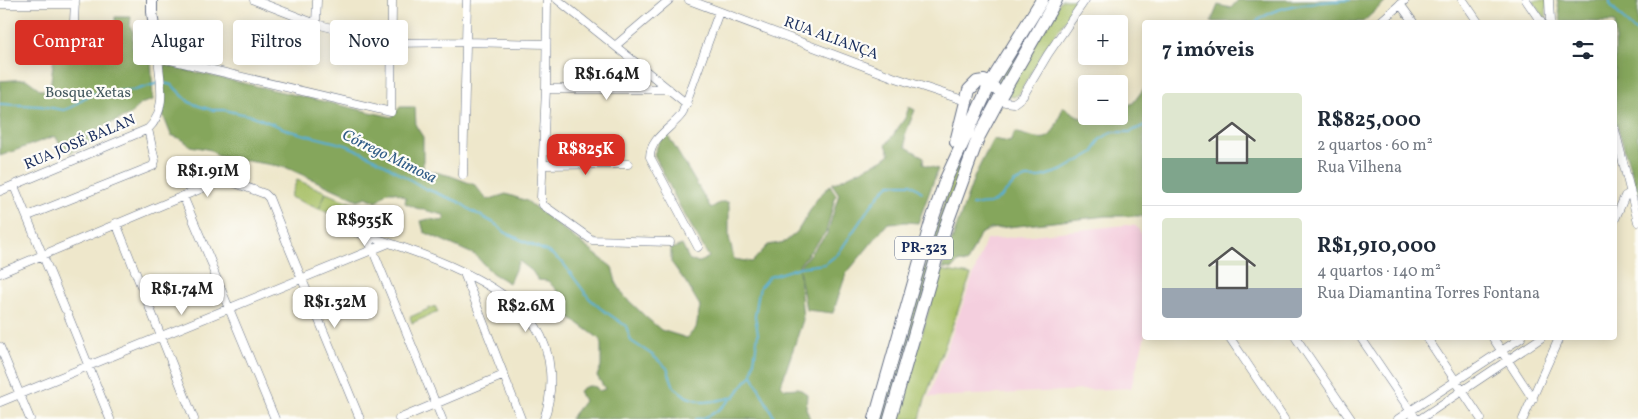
<!DOCTYPE html>
<html lang="pt">
<meta charset="utf-8">
<style>
:root{--surface:#fff;--page:#f2f2f3;--text:#1f2937;--muted:#747a83;--line:#e0e1e3;--accent:#d93025}
body{margin:0;font-family:Vollkorn,serif;background:var(--page);color:var(--text);height:100vh;display:flex;flex-direction:column;font-size:19px;white-space:nowrap}
*{box-sizing:border-box;margin:0}
p{font-size:16px;color:var(--muted)}
.icon{flex:none;width:28px;height:28px;fill:none;stroke:currentColor;stroke-width:2;stroke-linecap:round;stroke-linejoin:round}
.map{position:relative;flex:1;overflow:hidden}
.panel{position:absolute;left:1142px;top:20px;width:475px;height:320px;display:flex;flex-direction:column;background:var(--surface);border-radius:5px;box-shadow:0 2px 12px #0003}
.panel>*{flex:none}
.hud{position:absolute;left:15px;top:20px;width:475px;height:45px;display:flex;gap:10px}
.fabs{position:absolute;left:1078px;top:15px;display:grid;gap:10px}
.fabs a{display:grid;place-items:center;width:50px;height:50px;border-radius:5px;background:var(--surface);box-shadow:0 2px 12px #0003;font-size:25px}
.price{position:absolute;translate:-50% -42px;padding:0 11px;border-radius:10px;background:#fff;color:#222;font-size:16px;line-height:32px;filter:drop-shadow(0 1px 2px #0008)}
.price::after{content:'';position:absolute;left:50%;top:30px;width:15px;height:11px;margin-left:-8px;background:inherit;clip-path:polygon(0 0,100% 0,50% 100%)}
.price.active{background:var(--accent);color:#fff}
ul{padding:0;list-style:none}
li{display:flex;align-items:center;gap:15px;height:125px;padding:0 20px}
li+li{border-top:1px solid var(--line)}
li span{display:grid;place-items:center;flex:none;width:140px;height:100px;border-radius:5px;color:#555}
li>.icon{margin-inline-start:auto}
span .icon{width:60px;height:60px;fill:#fffc;stroke-width:1}
li b{font-size:21px}
h2{display:flex;justify-content:space-between;align-items:center;height:60px;padding:0 20px;font-size:21px}
.tag{padding:0 18px;border-radius:5px;background:var(--surface);box-shadow:0 2px 12px #0003;font-size:18px;line-height:45px}
.tag.active{background:var(--accent);color:#fff}
.map>svg:first-child{display:block}
.built{fill:#f4cfde}
.green{fill:#a7c066;stroke:#617862}
.forest{fill:#85a65b;stroke:#506a5c}
.lines{fill:none;stroke-linecap:round;stroke-linejoin:round}
.stream{stroke:#57afd4;stroke-width:2}
.minor-casing{stroke:#656f84;stroke-width:9}
.tertiary-casing{stroke:#656f84;stroke-width:12}
.trunk-casing{stroke:#656f84;stroke-width:14}
.minor{stroke:#fff;stroke-width:8}
.tertiary{stroke:#fff;stroke-width:10}
.trunk{stroke:#fff;stroke-width:12}
.labels{text-anchor:middle;dominant-baseline:central;stroke-width:4.5;stroke-linejoin:round;paint-order:stroke}
.shield{fill:#fdfcf7;stroke:#5f6c8c;stroke-width:1}
.shield-label{font-size:14px;font-weight:bold;fill:#1b2f5e}
.street-label{font-size:15px;fill:#1b2f5e;stroke:#fdfcf7}
.park-label{font-size:15px;fill:#455a60;stroke:#fdfcf7}
.water-label{font-size:16px;font-style:italic;fill:#305c87;stroke:#fdfcf7}
</style>
<div class="map">
<svg width="1638" height="419" viewBox="0 0 1638 419">
<rect width="100%" height="100%" fill="#fdfcf7"/>
<filter id="ink" filterUnits="userSpaceOnUse"><feTurbulence type="fractalNoise" baseFrequency=".02" numOctaves="2"/><feDisplacementMap in="SourceGraphic" scale="10" xChannelSelector="R" yChannelSelector="G"/><feConvolveMatrix kernelMatrix="1 2 1 2 8 2 1 2 1" color-interpolation-filters="sRGB"/></filter>
<filter id="wash" filterUnits="userSpaceOnUse"><feTurbulence type="fractalNoise" baseFrequency=".0096" numOctaves="4" result="noise"/><feDisplacementMap in="SourceGraphic" scale="20" xChannelSelector="R" yChannelSelector="G"/><feGaussianBlur stdDeviation="1.12" result="paint"/><feColorMatrix in="noise" values="0 0 0 0 0 0 0 0 0 0 0 0 0 0 0 0 0 1.4 0 .05"/><feComposite in="paint" operator="in"/></filter>
<g filter="url(#wash)">
<rect width="100%" height="100%" fill="#eee7cb"/>
<path class="built" d="M1125,225L1136,226L1145,239V336L1131,388L929,397L986,240Z"/>
<path class="green" d="M1047,0H1053L1000,86L996,83Z
M1061,0H1079L1043,52L1019,94L1014,97L1004,95Z
M1533,0H1547L1546,19H1545Z
M972,137L887,419H879L951,179Z
M297,180L326,192L319,209L290,197Z
M326,193L357,205L349,222L319,209Z
M940,270L971,275L925,399L920,419H898Z
M435,306L438,312L412,323L410,317Z"/>
<path class="forest" d="M1238,0H1387L1363,22H1211L1218,5L1231,8Z
M1557,0H1638V194L1615,119V22H1561Z
M115,17H131L130,26L133,32L132,48L147,50L151,55L153,100L140,104L130,115L95,130L91,134L94,142L70,153L67,149L62,147L55,136L0,156V81L26,79L41,90L50,89L54,55H92L109,52L116,43Z
M164,65L392,117L400,107H415L416,126L423,137V169L451,176L475,185L487,200L506,194L527,201L612,267L616,282L624,296L646,317L661,330L687,338L696,328L700,306L687,284L671,262V249L682,245L690,261L700,262L709,257L679,205L654,154L659,142L667,134L711,208L721,202H728L729,206V237L734,259L752,262L768,245L785,242L797,232L817,199L830,185L836,195L826,232L799,265V267L827,234L839,194L832,184L882,160L890,154L886,145L905,118L909,107L915,110L905,135L906,147L924,157L923,164L938,169L918,223L906,222L888,223L846,274L833,313L806,310L799,269L803,320L781,385L785,389L798,388L807,394L806,408L810,419H570L584,401L579,391C585,386 589,385 596,387L599,391L605,389L597,376L601,366V340L571,318L563,306L558,292L548,281L538,280L532,271L519,261L509,283L492,273L475,255L424,232L421,221L429,219L441,221L445,219L444,215L416,208L405,203L406,198L395,192H387L377,202L366,197L358,200L285,167L217,156L211,150L190,146L183,140L171,135L163,115Z
M1145,87V218L1141,216H1106L991,229L980,234L967,263L958,262L952,269L942,268L975,175L993,139L1010,142L1015,132C1052,144 1050,141 1063,107L1083,119L1096,116H1119V109L1133,103Z"/>
<g class="lines">
<path class="stream" d="M1610,0V4L1629,26L1638,33
M1255,22C1284,1 1316,3 1350,0
M163,83L172,85L189,102L199,106L212,110H223L253,116L290,131L346,145L372,157L424,188L459,202L472,211L494,223L506,233L550,253L563,263L589,298L600,308L626,326L631,341L651,354L667,368L674,387L687,397L703,402L715,401L734,397L745,382L752,375L758,334L755,316L758,297L760,287L769,277L800,267L825,264L838,254L867,211L884,189L890,184H911L922,192
M0,104L40,106L64,110L72,107L84,98L94,94L117,91L135,90L159,83
M972,205L990,204L1001,197L1015,182L1026,178H1038L1063,170L1094,152L1099,140L1112,132H1130L1145,125
M752,375L775,419
M696,419C711,418 721,408 732,398"/>
</g>
</g>
<g filter="url(#ink)">
<g class="lines">
<defs>
<path id="minor" d="M254,0L316,24L392,43L467,42L546,44
M547,0L546,89L541,198L543,205L592,240L670,242
M558,0L687,104
M689,0L893,77L966,101
M1463,0L1478,22
M1526,0L1541,22
M1549,0L1550,22
M0,4H75
M1400,4L1413,22
M1380,22L1405,0
M316,24L317,0
M73,45L75,0
M615,46L669,0
M546,89H669
M999,99L1005,102L1014,103L1023,96L1048,54L1085,0
M1615,130L1638,222
M543,165L628,164
M463,175L467,0
M14,186L65,309
M0,191L148,129C168,110 160,81 158,57L391,112L392,0
M183,196L212,264
M28,216L153,166L155,161L148,129
M1615,219L1625,196L1630,193
M116,223L141,286
M349,230C404,247 502,277 536,327C553,354 554,390 544,419
M367,236L442,419
M698,247L650,157C650,138 672,128 682,114L719,12
M289,248L360,419
M213,270L275,419
M0,273L224,179L265,194L269,198L287,243
M464,273L521,419
M143,291L194,419
M68,315L110,419
M1230,338L1284,419
M1296,338L1351,419
M1361,338L1416,419
M1427,338L1481,419
M1493,338L1533,399
M0,347L30,419
M0,402L389,243
M399,419L504,375
M1398,419L1521,338
M1420,419L1541,338
M1523,419L1559,338"/>
<path id="tertiary" d="M152,0V12L158,57"/>
<path id="trunk" d="M956,142L969,90L977,82L984,81L994,88
M875,419L930,226L946,179L990,84L1042,0
M890,419L945,228L978,138L999,99L1056,0"/>
</defs>
<use href="#minor" class="minor-casing"/>
<use href="#tertiary" class="tertiary-casing"/>
<use href="#trunk" class="trunk-casing"/>
<use href="#minor" class="minor"/>
<use href="#tertiary" class="tertiary"/>
<use href="#trunk" class="trunk"/>
</g>
</g>
<g class="labels">
<rect class="shield" x="895" y="236.5" width="58" height="23" rx="4"/>
<g class="shield-label">
<text x="924" y="248">PR-323</text>
</g>
<g class="street-label">
<text transform="translate(831 39) rotate(20)">RUA ALIANÇA</text>
<text transform="translate(80 143) rotate(-23)">RUA JOSÉ BALAN</text>
</g>
<g class="park-label">
<text x="88" y="93">Bosque Xetas</text>
</g>
<g class="water-label">
<text transform="translate(389 157) rotate(26)">Córrego Mimosa</text>
</g>
</g>
</svg>
<div class="fabs">
<a>+</a>
<a>−</a>
</div>
<b class="price" style="left:607px;top:101px">R$1.64M</b>
<b class="price active" style="left:586px;top:176px">R$825K</b>
<b class="price" style="left:208px;top:198px">R$1.91M</b>
<b class="price" style="left:365px;top:247px">R$935K</b>
<b class="price" style="left:182px;top:316px">R$1.74M</b>
<b class="price" style="left:335px;top:329px">R$1.32M</b>
<b class="price" style="left:526px;top:333px">R$2.6M</b>
<div class="hud">
<a class="tag active">Comprar</a>
<a class="tag">Alugar</a>
<a class="tag">Filtros</a>
<a class="tag">Novo</a>
</div>
<section class="panel">
<h2>7 imóveis<svg class="icon" aria-label="filters" viewBox="0 0 24 24"><path d="M4 7h16M4 17h16"/><circle cx="9" cy="7" r="2"/><circle cx="15" cy="17" r="2"/></svg></h2>
<ul>
<li><span style="background:linear-gradient(#dfe7d0 65%,#7fa58c 0)"><svg class="icon" aria-label="home" viewBox="0 0 24 24"><path d="M3 11l9-7 9 7M6 9v11h12V9"/></svg></span><div><b>R$825,000</b><p>2 quartos · 60 m²</p><p>Rua Vilhena</p></div></li>
<li><span style="background:linear-gradient(#dfe7d0 70%,#9aa5b1 0)"><svg class="icon" aria-label="home" viewBox="0 0 24 24"><path d="M3 11l9-7 9 7M6 9v11h12V9"/></svg></span><div><b>R$1,910,000</b><p>4 quartos · 140 m²</p><p>Rua Diamantina Torres Fontana</p></div></li>
</ul>
</section>
</div>
